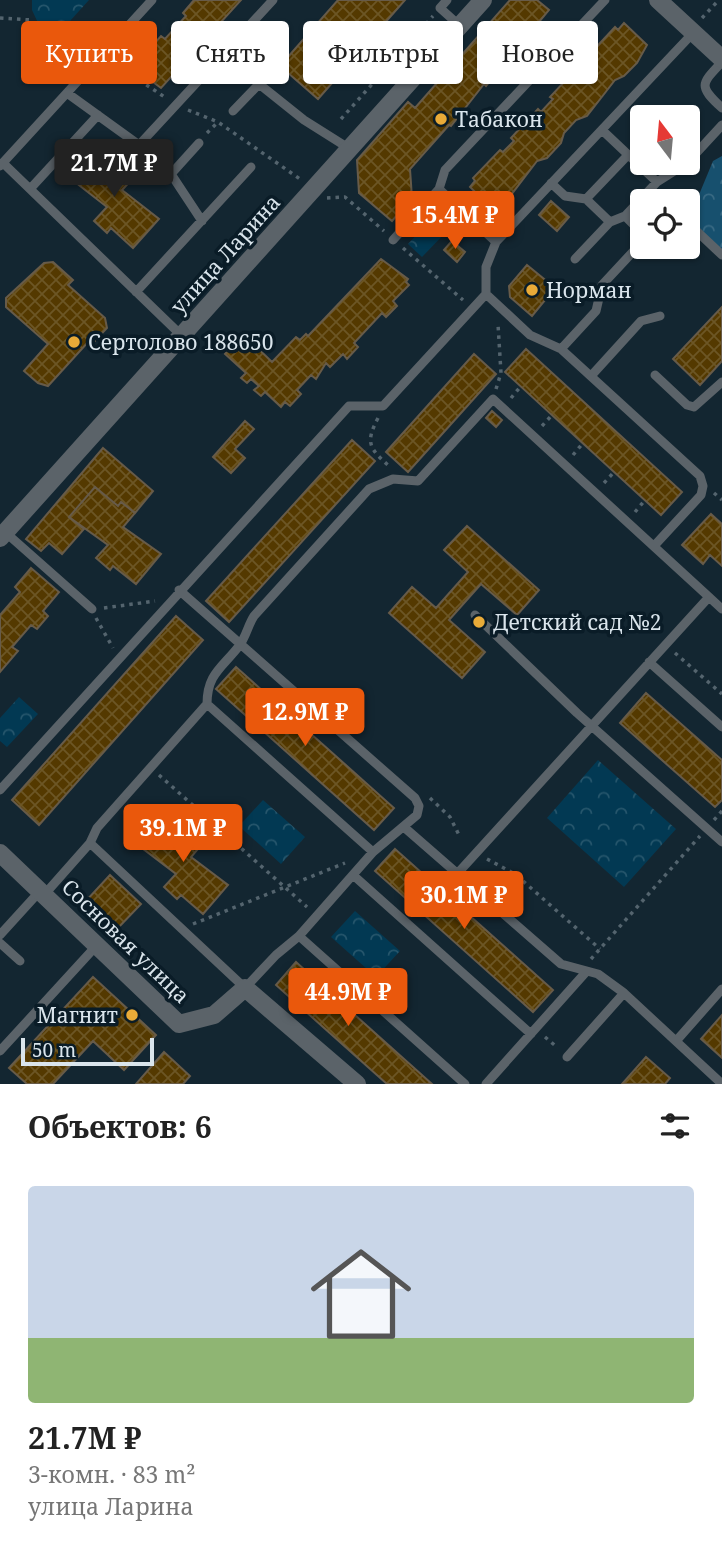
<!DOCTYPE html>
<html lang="ru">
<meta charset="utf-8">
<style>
:root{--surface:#fff;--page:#f6f6f6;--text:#222;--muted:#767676;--line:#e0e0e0;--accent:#ea580c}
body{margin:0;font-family:"Noto Serif",serif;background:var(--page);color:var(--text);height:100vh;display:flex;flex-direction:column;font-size:26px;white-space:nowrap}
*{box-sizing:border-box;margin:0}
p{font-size:23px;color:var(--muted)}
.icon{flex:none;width:38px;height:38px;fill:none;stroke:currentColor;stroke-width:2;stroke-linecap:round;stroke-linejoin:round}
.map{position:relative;height:1084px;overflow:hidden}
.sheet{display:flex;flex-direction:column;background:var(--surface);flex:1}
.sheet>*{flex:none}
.banner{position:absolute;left:21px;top:21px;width:681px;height:63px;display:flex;gap:14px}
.needle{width:46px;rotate:344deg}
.fabs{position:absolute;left:630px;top:105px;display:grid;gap:14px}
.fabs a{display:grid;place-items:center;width:70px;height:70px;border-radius:7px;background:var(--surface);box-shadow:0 2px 5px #0004;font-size:35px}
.scale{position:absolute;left:21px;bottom:18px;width:133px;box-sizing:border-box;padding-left:7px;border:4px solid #dae5ec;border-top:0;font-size:19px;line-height:24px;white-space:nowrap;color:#dae5ec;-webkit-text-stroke:5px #0a1c27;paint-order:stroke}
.price{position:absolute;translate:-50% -60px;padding:0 16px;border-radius:7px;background:var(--accent);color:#fff;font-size:23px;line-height:46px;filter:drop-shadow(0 2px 4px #0008)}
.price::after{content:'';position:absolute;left:50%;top:42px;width:21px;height:16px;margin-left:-10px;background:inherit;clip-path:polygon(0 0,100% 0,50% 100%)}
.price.selected{background:#222;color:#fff}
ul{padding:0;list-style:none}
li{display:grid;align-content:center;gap:14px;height:371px;padding:0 28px}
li+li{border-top:2px solid var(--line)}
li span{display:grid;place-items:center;height:217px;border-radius:7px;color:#555}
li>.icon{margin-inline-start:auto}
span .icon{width:126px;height:126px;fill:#fffc;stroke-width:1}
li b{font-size:30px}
h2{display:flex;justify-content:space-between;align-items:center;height:84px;padding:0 28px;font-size:30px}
.pill{padding:0 24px;border-radius:7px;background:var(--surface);box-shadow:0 2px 5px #0004;font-size:24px;line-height:63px}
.pill.selected{background:var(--accent);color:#fff}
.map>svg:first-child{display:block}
.forest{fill:url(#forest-crowns)}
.park{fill:url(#park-crowns)}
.building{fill:url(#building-cross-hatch);stroke:#675b49;stroke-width:2}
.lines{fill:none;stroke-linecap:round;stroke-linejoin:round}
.path{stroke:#54646e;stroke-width:3.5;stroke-dasharray:3.5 5;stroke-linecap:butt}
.service{stroke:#5b6369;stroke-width:9}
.minor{stroke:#5b6369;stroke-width:18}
.poi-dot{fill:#e9ab38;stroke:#0a1c27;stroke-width:2.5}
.labels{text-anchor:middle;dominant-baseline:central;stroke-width:7;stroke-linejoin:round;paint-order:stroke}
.poi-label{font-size:21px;fill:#dae5ec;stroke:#0a1c27;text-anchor:start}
.street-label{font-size:21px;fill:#dae5ec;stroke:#0a1c27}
</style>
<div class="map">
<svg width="722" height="1084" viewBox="0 0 722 1084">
<defs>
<pattern id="forest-crowns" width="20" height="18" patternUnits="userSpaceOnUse" patternTransform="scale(1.75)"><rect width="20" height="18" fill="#17506e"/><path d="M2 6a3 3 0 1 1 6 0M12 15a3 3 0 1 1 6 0" fill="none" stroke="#386983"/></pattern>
<pattern id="park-crowns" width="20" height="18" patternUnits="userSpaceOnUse" patternTransform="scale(1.75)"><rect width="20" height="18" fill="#023953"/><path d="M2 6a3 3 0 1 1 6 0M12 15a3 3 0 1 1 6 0" fill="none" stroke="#26566c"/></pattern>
<pattern id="building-cross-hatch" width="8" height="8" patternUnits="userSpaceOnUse" patternTransform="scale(1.75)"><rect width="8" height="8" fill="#543900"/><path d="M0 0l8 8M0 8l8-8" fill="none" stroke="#6c5625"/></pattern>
</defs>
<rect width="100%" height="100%" fill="#132631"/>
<path class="forest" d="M722,156V254L704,242L691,214L713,161Z"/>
<path class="park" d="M32,0H89L60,32L39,25L32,10Z
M437,213L451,227L422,257L408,244Z
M19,697L38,714L7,747L0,741V718Z
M598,760L676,829L624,887L547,818Z
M263,800L305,837L281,864L239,826Z
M355,911L400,951L376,977L331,937Z"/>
<path class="building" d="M194,0H241L161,88L137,70L148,58L144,55L161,36L165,39L186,16L183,13Z
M338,0H405L318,99L280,66Z
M510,0H537L549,10L486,86L484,84L451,126L449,125L410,169L412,198L392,221L359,193L357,160L408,102L415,108Z
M624,23L647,45L637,63L624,76L615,80L587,116L576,120L564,133L561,143L547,158L537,161L508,199L493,209L470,187L475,181L473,178L500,150L503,152L514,141L511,138L538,109L541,112L553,99L550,97L577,68L580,70L591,59L588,56L615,27L618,30Z
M96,149L118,169L122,165L135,176L122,190L159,219L133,248L111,228L107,233L94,221L107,207L70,178Z
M551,201L569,217L557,231L539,215Z
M452,241L465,252L457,262L444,250Z
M381,259L408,279L406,282L409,285L393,301L397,306L386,317L382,313L354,343L358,347L347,359L343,354L330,367L326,363L316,379L311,375L297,390L301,394L290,406L285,402L281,407L265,392L261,396L254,390L259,386L251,379L247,383L241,378L246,373L225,354L242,333L272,362L296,337L300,340L306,334L308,336Z
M53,262L73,280L68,285L105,318L107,328L92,344L89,341L48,386L38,383L24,371L48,344L6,307V298L44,263Z
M527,265L555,288L532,316L510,297L509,286Z
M722,307V361L700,385L673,359Z
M526,349L682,492L661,515L505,372Z
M474,354L496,374L408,472L386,452Z
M492,411L502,420L496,427L486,418Z
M245,421L254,429L235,449L245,458L231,473L213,457Z
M352,440L375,461L229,622L206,601Z
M103,448L153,491L135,513L121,502L118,506L95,487L69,517L84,529L62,554L49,543L41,551L26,539Z
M95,487L118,506L121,502L135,513L123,527L161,554L136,584L113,566L110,570L96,558L108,545L69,517Z
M711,514L722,524V566L710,555L703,564L682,545Z
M467,526L539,590L517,615L481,584L449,620L485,652L462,678L389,613L412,587L436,608L468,572L444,550Z
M31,568L59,592L43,611L48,616L37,629L31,625L12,647L18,651L0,672V615L20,592L15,587Z
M176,616L203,640L39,825L12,800Z
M236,667L394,808L374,830L216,689Z
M646,693L722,760V800L715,807L620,723Z
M164,815L187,835L191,831L203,843L191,857L228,885L203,914L181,895L177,899L164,887L176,874L138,845Z
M395,849L553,990L533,1012L375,871Z
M110,875L141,904L115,931L85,902Z
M296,962L375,1033L432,1084H387L323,1027L276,985Z
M93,977L156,1035L124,1070L93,1041L53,1084H27L9,1068Z
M722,1015V1058L701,1039Z
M164,1052L190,1076L183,1084H136Z
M646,1057L670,1078L665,1084H622Z"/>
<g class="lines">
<path class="path" d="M0,18L31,20L36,29L60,37L71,26L94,48
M702,18L717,2
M111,61L166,98
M188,110L218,122L300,179
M341,119L433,16
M207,133L218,122
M327,198L345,197L384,231
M403,248L463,300
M496,389L501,373L498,324
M511,398L521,386
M378,418C365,443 369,448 390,467
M542,426L552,415
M573,455L583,443
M604,483L614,472
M714,493L722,500
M635,512L645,500
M104,608L155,601
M96,618L113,648
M675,653L722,694
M159,775L307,907
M430,798L450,817L459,835
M714,820L722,811
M487,859L515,874L600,949
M193,924L345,863
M591,959L700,836
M545,1037L558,1048"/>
<path class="service" d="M447,0L440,8L460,26
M722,62C701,84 698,86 722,108
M67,93L139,145L171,174L202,221
M233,111L259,84L304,120L350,149
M602,130L657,182
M139,145L273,0
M688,162L722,125
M3,163L182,336
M0,166L152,0
M171,174L199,143
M551,183L565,196L586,199L610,222
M30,189L98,115
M586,199L628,155
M625,216L642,233
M688,223L722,255
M393,240L439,189
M496,242L693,33
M575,259L610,222L625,216L657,182L687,163
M136,292L251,167
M486,294L530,335L561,349L700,476L703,486L701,495L654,546
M561,349L596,311L602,285L642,242
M655,375L687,405L694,407L722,382
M591,376L641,321L660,316
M5,532L92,609
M709,597L722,609
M475,615L577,713L722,842
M649,662L722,727
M207,704L373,852
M0,790L349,406H383L486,294V267L496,242L439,189L445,170L605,0
M405,828L561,964L598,974L624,993L722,1084
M90,843L245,988L276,955L299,936L373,852L417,815L419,806L415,798L179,590
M353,875L531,1034
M44,895L90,843L97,828L207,704C207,674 222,668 239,646C246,637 248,625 254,616L369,489L393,479L418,481L493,399L709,597L457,874
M0,935L40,891
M299,936L465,1084
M0,943L20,961
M677,1040L722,989
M0,1051L97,945
M567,1057L624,993
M486,1084L586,972"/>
<path class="minor" d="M658,0L722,59
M0,538L483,0
M0,853L179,1024L214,1015L245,988L357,1084"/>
</g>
<g class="poi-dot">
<circle cx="441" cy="119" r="7"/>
<circle cx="532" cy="290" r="7"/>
<circle cx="74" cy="342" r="7"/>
<circle cx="479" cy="622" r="7"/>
<circle cx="132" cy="1015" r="7"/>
</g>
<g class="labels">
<g class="poi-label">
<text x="455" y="119">Табакон</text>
<text x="546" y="290">Норман</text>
<text x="88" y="342">Сертолово 188650</text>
<text x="493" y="622">Детский сад №2</text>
<text x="118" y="1015" text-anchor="end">Магнит</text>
</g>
<g class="street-label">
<text transform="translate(225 254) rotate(-48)">улица Ларина</text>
<text transform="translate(126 941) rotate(44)">Сосновая улица</text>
</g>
</g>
</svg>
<div class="fabs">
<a><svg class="needle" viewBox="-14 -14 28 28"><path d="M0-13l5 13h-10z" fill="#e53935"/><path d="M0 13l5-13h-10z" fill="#767676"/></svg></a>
<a><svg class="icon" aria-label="locate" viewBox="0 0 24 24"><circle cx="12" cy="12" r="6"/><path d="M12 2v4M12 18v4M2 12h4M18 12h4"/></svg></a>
</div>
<div class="scale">50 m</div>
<b class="price selected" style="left:114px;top:199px">21.7M ₽</b>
<b class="price" style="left:455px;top:251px">15.4M ₽</b>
<b class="price" style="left:305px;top:748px">12.9M ₽</b>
<b class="price" style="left:183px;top:864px">39.1M ₽</b>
<b class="price" style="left:464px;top:931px">30.1M ₽</b>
<b class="price" style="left:348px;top:1028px">44.9M ₽</b>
<div class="banner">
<a class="pill selected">Купить</a>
<a class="pill">Снять</a>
<a class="pill">Фильтры</a>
<a class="pill">Новое</a>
</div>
</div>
<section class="sheet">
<h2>Объектов: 6<svg class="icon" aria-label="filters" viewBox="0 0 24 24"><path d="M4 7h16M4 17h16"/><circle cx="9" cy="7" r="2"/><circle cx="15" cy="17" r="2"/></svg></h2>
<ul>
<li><span style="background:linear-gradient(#c9d6e8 70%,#8fb573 0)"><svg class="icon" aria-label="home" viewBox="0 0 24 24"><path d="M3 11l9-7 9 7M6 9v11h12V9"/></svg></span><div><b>21.7M ₽</b><p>3-комн. · 83 m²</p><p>улица Ларина</p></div></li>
</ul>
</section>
